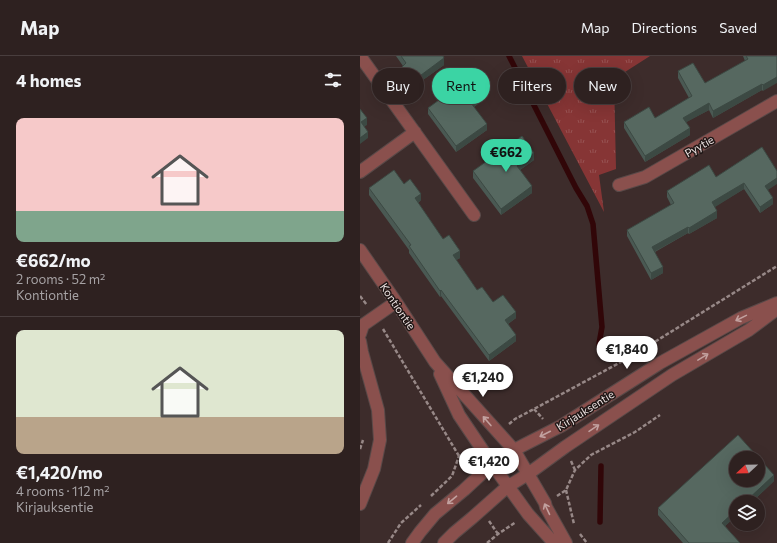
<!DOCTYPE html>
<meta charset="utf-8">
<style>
:root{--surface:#2e2120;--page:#362929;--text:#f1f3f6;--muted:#a7a3a5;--line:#493e3e;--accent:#3bd4a4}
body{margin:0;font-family:Commissioner,sans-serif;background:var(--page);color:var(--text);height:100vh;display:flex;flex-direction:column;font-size:15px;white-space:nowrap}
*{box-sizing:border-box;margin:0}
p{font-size:13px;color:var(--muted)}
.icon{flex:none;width:22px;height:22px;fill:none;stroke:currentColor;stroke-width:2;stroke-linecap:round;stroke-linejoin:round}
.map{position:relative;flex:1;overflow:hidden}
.sheet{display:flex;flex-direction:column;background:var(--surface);width:360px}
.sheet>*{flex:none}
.hud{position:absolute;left:12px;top:12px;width:345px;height:36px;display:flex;gap:8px}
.needle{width:26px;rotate:248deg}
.buttons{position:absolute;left:369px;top:395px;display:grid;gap:8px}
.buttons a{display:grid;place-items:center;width:36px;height:36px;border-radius:50%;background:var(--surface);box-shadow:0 4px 16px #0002,0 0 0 1px var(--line);font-size:20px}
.price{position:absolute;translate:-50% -34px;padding:0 9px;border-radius:14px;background:#fff;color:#222;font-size:13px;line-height:26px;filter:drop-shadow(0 1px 2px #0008)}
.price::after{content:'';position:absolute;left:50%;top:24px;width:12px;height:9px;margin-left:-6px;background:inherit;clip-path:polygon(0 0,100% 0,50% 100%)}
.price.selected{background:var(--accent);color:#111}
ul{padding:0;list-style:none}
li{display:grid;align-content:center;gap:8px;height:212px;padding:0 16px}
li+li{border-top:1px solid var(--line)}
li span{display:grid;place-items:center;height:124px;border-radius:8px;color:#555}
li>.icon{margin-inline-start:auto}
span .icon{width:72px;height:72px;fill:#fffc;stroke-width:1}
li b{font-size:17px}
h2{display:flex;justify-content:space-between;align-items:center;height:48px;padding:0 16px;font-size:17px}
.chip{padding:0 14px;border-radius:18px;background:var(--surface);box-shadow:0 4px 16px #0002,0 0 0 1px var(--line);font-size:14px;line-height:36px}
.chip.selected{background:var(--accent);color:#111}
header{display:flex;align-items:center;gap:24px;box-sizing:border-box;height:56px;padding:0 20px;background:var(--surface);border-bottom:1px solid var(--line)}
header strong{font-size:19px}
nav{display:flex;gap:22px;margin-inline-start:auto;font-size:14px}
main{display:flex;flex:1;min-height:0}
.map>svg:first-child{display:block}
.grass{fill:url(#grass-tufts)}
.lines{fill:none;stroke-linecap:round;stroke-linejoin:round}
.stream{stroke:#310608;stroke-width:5.5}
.minor-casing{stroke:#594948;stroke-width:14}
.path{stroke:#978887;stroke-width:2.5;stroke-dasharray:4 2;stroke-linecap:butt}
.minor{stroke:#8a504d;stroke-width:12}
.wall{fill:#4a5953}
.shaded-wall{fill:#3c4943}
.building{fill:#566860;stroke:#3c4943;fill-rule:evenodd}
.oneway{stroke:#c2a19f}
.labels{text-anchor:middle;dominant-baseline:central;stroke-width:3;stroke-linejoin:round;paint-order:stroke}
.street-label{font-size:11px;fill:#efe3e2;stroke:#1f1716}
</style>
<header>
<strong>Map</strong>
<nav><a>Map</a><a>Directions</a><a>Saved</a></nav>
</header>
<main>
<section class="sheet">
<h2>4 homes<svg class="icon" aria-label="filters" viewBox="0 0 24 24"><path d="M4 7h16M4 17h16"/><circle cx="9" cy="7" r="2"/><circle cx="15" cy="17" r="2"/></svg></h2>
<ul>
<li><span style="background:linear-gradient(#f6c9c9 75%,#7fa58c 0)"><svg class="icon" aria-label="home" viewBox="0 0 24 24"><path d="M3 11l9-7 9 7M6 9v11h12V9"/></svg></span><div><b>€662/mo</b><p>2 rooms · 52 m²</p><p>Kontiontie</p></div></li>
<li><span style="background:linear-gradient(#dfe7d0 70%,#b9a48a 0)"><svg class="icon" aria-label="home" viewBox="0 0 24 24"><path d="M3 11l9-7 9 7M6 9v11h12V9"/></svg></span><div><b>€1,420/mo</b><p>4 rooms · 112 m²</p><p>Kirjauksentie</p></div></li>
</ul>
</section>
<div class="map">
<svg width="417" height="487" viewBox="0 0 417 487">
<defs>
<pattern id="grass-tufts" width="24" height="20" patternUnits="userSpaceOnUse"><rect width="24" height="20" fill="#863535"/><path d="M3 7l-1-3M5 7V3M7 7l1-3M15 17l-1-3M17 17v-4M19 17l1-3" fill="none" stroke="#975252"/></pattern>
</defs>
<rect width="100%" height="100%" fill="#3d2c2b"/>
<path class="grass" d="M162,0H290L254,23L256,113L239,119L244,156Z"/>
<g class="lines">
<path class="stream" d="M149,0L216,132L227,150L233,168L242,271L239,288
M240,466L241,410"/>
<defs>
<path id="minor" d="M0,0L114,159
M0,116L55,76
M259,129L285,121L417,45
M0,194L36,246L75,306L154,394L185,447L186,451L206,487
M0,278L3,269L36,246
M0,285L2,296L18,354L20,384L14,413L0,448
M80,318L99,359L132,408L168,458L194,487
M52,487L60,476L75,458L104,434L132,408L154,394L201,370L300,307L381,262L417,247
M84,487L94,477L112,462L147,431L168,418L205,391L312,319L389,274L417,253"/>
</defs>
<use href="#minor" class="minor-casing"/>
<path class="path" d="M0,240L7,249
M23,273L99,400
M174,353L183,363
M149,368L155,363L174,353L272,300L417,210
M0,393L3,384
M211,405L215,414
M206,434L214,468
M71,440L92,420L99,400L107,397
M197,440L206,434L215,414L231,399L275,376L300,359
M129,465L138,478
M220,478L227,487
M28,487L41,467L61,449
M127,487L138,478L156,466"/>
<use href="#minor" class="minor"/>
</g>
<path class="wall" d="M36,0H83L84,9L53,31L42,17V11L43,10Z
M383,0H417L403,35L402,34L353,62L349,54L326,66L330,79L285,106L264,72V66L295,62L329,42L318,22V15L345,27L385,5Z
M128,40L114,51L127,74L96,96L68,58V52Z
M402,91L408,134L413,148L400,157L384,133L354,151L357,162L329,178L328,177L295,196L303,217L291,224L267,180V174L311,149L307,141V135L356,121Z
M174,104L160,114L172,137L141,159L113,122V115Z
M44,128L61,144L58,147L83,183L100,202L96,204L117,234L156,262L148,268L156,285L129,305L81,240L80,241L49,197V194L9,139V132Z
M414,425L392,446H376V460L365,470L380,487H323L298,459V452Z"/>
<path class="shaded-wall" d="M84,2V9L53,31V25Z
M417,21V27L403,35V29Z
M402,28V34L353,62V55Z
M128,34V40L111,53V47Z
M349,47V54L323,68V62Z
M7,62V69L1,73V66Z
M127,68V74L96,96V90Z
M330,72V79L285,106V100Z
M8,76V82L0,88V82Z
M174,97V104L157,116V110Z
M417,122V128L405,136V130Z
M384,127V133L352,153V146Z
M172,130V137L141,159V153Z
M61,138V144L55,149V142Z
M413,142V148L400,157V151Z
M357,155V162L329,178V172Z
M328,171V177L292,197V191Z
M100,195V202L93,206V199Z
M303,211V217L291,224V217Z
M81,234V240L80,241V235Z
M156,256V262L145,270V264Z
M156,279V285L129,305V299Z
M414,419V425L392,446H385Z
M376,454V460L362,473V467Z"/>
<path class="building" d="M41,0H83L84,2L53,25L42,11L46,7Z
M386,0H417V21L403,29L402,28L353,55L349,47L323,62L330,72L285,100L264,66L289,51L295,62L332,40L318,15L333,7L345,27L388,3Z
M116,17L128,34L111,47L127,68L96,90L68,52Z
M0,53L7,62L1,66L8,76L0,82Z
M162,80L174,97L157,110L172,130L141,153L113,115Z
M402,91L417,115V122L405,130L413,142L400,151L384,127L352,146L357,155L329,172L328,171L292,191L303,211L291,217L267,174L314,147L307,135L349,109L356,121Z
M34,114L44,128L50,123L61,138L55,142L83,183L89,179L100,195L93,199L117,234L122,231L133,246L143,239L156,256L145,264L156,279L129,299L81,234L80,235L49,190L51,189L9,132Z
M378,379L414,419L385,446H376V454L362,467L380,487H329L298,452ZM376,402H398V424H376Z"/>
<defs><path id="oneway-shaft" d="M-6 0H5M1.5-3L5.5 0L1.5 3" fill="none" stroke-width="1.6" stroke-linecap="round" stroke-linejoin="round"/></defs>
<g class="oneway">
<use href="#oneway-shaft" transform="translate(381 262) rotate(154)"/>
<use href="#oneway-shaft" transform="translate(343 301) rotate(-31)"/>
<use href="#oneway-shaft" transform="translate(127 365) rotate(-131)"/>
<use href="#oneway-shaft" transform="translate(234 372) rotate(-34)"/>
<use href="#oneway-shaft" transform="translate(185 378) rotate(153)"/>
<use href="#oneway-shaft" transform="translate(92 444) rotate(140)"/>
<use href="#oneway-shaft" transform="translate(187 453) rotate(-115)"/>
</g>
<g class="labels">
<g class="street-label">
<text transform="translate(339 90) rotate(-30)">Pyytie</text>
<text transform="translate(38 250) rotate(56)">Kontiontie</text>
<text transform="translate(225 354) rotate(-32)">Kirjauksentie</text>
</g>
</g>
</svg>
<div class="buttons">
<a><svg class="needle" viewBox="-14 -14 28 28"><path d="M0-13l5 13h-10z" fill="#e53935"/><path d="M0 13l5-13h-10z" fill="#a7a3a5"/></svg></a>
<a><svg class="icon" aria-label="layers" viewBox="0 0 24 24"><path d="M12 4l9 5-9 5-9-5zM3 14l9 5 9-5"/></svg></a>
</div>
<b class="price selected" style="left:146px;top:117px">€662</b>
<b class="price" style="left:267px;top:314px">€1,840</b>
<b class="price" style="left:123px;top:342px">€1,240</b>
<b class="price" style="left:129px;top:426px">€1,420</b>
<div class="hud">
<a class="chip">Buy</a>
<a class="chip selected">Rent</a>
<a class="chip">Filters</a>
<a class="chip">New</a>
</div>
</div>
</main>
